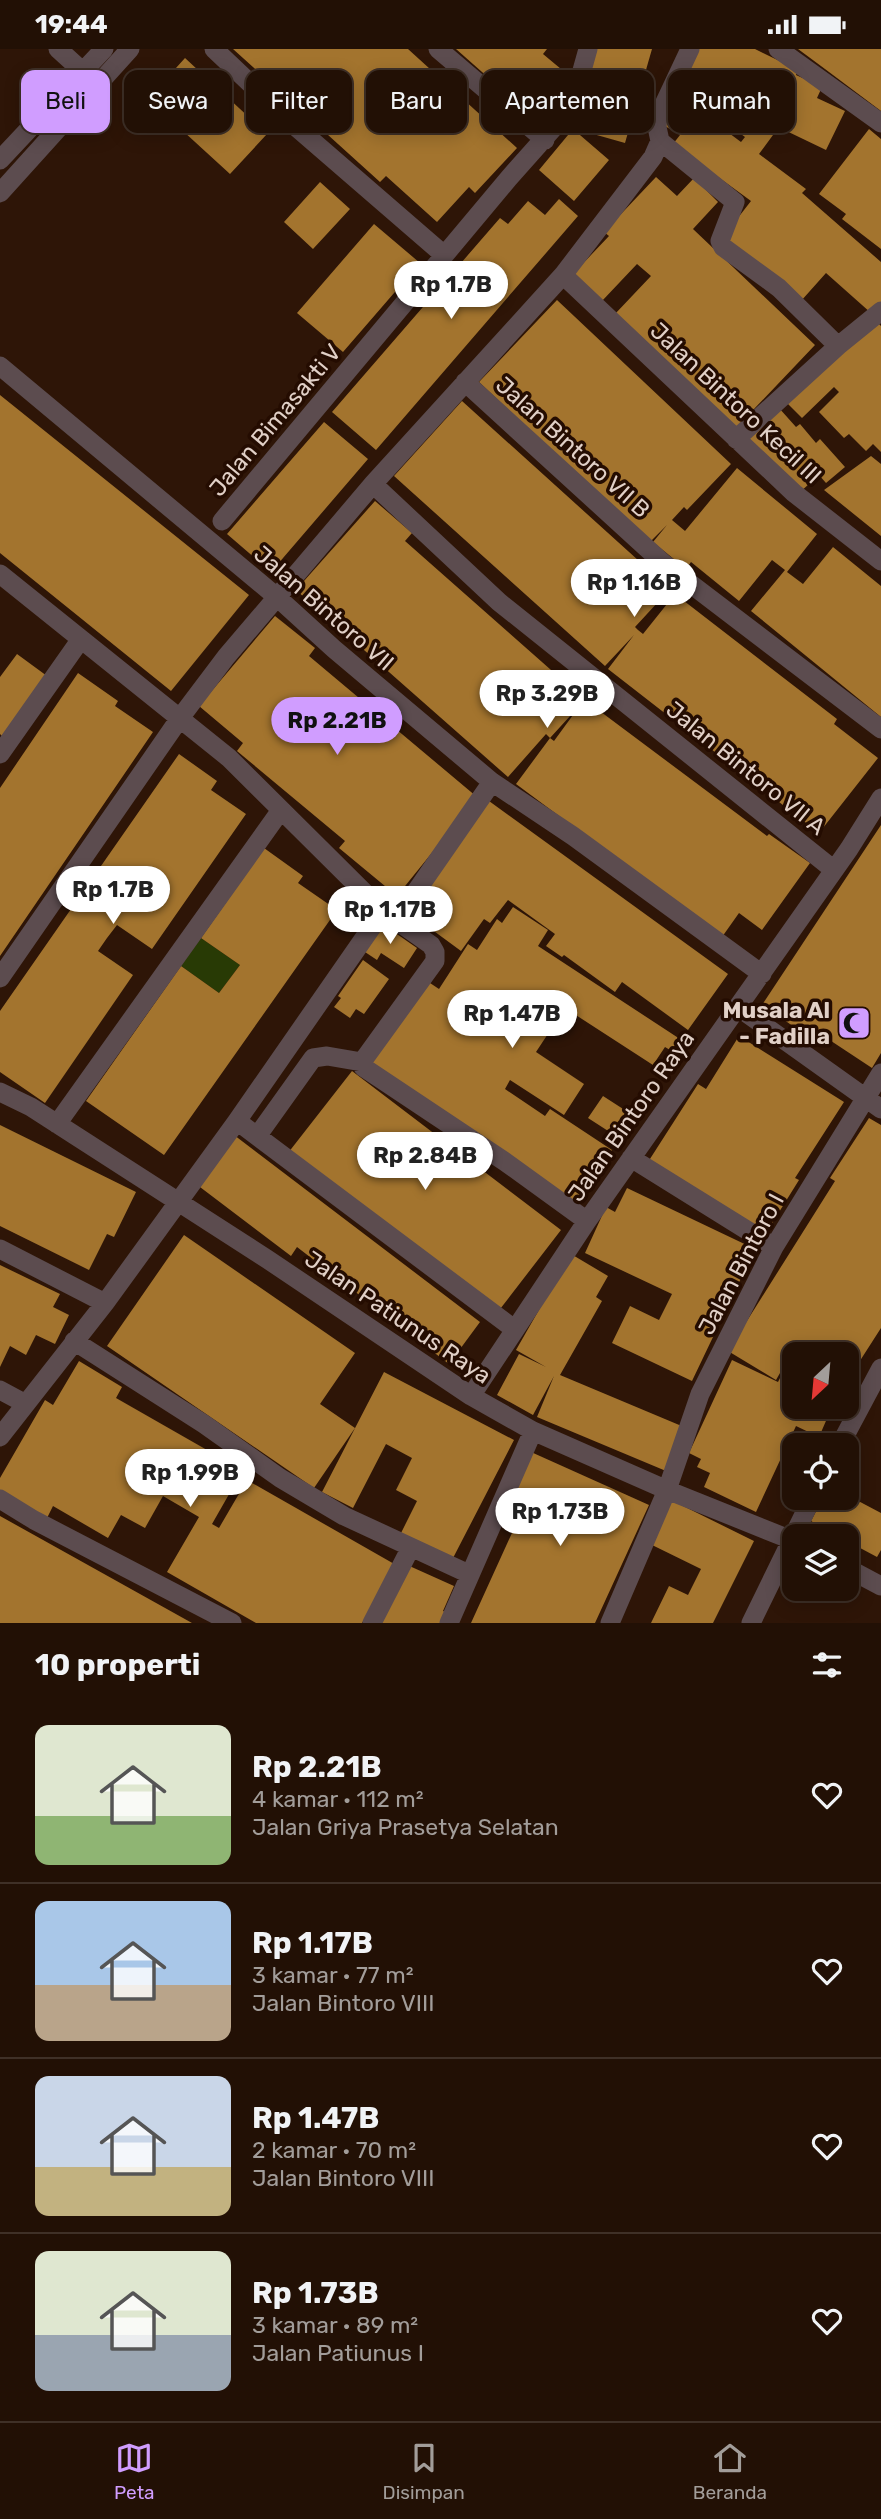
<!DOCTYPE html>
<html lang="id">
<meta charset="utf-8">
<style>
:root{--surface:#221005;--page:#2e1e13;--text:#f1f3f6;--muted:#a29d9a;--line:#3f3027;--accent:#d09dff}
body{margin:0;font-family:Rubik,sans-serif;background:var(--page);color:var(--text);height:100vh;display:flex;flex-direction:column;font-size:26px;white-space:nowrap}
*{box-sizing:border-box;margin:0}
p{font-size:23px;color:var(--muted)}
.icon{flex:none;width:38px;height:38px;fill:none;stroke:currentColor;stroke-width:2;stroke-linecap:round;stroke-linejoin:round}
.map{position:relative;height:1574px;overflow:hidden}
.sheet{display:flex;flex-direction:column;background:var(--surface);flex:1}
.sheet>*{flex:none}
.top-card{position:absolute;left:21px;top:21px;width:840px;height:63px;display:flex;gap:14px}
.needle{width:46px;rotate:206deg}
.tools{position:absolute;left:782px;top:1293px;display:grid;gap:14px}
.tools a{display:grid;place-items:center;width:77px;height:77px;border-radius:14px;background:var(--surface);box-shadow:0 4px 18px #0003,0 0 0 2px var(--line);font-size:35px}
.price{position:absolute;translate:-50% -60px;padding:0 16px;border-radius:24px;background:#fff;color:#222;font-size:23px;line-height:46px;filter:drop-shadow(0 2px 4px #0008)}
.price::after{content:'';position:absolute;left:50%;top:42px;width:21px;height:16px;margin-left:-10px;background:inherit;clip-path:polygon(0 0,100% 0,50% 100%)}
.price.selected{background:var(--accent);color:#111}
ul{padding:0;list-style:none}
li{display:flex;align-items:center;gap:21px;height:175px;padding:0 35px}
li+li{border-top:2px solid var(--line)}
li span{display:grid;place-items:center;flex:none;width:196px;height:140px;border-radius:14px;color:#555}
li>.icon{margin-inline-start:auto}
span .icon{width:84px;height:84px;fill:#fffc;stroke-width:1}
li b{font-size:30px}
h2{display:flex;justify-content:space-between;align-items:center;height:84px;padding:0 35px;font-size:30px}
.chip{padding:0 24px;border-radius:14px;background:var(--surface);box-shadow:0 4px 18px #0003,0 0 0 2px var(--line);font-size:24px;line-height:63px}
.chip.selected{background:var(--accent);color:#111}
.status{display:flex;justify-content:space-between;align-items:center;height:49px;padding:0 35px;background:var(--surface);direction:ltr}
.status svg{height:19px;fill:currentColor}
.dock{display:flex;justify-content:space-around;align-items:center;height:98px;border-top:2px solid var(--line);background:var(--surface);font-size:19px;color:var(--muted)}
.dock a{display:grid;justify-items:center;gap:4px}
.dock .selected{color:var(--accent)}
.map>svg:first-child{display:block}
.green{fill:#283a05}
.building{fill:#a3742e}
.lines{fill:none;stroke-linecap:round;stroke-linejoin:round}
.minor{stroke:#5c4c4f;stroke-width:19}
.labels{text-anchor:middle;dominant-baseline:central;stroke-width:7;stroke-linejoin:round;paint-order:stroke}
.street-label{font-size:23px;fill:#e1d0c7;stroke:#240c01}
.poi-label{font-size:23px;font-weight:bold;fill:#e1d0c7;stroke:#240c01;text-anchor:end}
</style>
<div class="status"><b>19:44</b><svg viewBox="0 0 49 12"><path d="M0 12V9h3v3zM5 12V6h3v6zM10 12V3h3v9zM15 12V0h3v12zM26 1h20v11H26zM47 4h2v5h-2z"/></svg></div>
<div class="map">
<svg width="881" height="1574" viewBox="0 0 881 1574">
<rect width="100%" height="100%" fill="#2e1507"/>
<path class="green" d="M201,889L240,916L219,944L181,917Z"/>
<path class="building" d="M233,0H408L517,99L475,144L469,138L437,173L386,127L380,133Z
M456,0H547L543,5L561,20L525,61Z
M594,0H652L625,94L572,79Z
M695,0H755L798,21L796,26L822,38L817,49L845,62L826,101L747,63L749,57L709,38L698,61L741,93L745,88L719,69L731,54L773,86L759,105L806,140L802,144L881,213V253L871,264L826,224L801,252L723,188L751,152L673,95L680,86L660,74Z
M798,0H881V62L825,20Z
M185,9L267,85L230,125L148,50Z
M573,80L609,111L574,152L539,121Z
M869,80L881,90V200L842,170L846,165L819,145Z
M656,128L677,147L694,129L718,153L693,180L815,296L736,379L615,265L651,227L637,215L602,252L573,225L609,187L604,183Z
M320,133L350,160L313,200L284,173Z
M559,150L578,167L376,401L332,363L500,169L508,175L528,152L545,166Z
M374,175L420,214L343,303L297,264Z
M557,251L731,415L687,461L684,458L672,471L685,482L737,419L817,485L787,523L803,535L833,498L881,537V668L751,562L785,521L772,511L739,552L691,513L686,520L653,493L667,476L649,494L479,333Z
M875,271L881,277V403L873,395L866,402L849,385L844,389L819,363L839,343L834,338L802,369L784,351Z
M0,346L249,546L171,642L0,504Z
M462,352L670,540L635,578L638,581L643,585L675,545L837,670L834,675L878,709L819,784L608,620L634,586L605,617L394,427Z
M779,359L796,378L800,375L816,394L820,390L845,418L826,434L819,426L799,444L744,388Z
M324,373L368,410L271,523L227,485Z
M871,407L881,415V487L824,441Z
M375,452L412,484L405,492L585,651L767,787L769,785L810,814L762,881L739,864L722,888L516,735L550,689L554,692L581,655L550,689L546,685L508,728L296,541Z
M275,567L315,599L309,607L477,748L397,847L339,799L345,792L237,702L243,694L199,657Z
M17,605L47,627L2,687L0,685V628Z
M78,624L118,652L115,657L153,683L0,907V739Z
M179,705L217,732L211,741L246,765L152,900L117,876L107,889L98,902L133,926L45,1054L0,1023V962Z
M489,752L728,925L688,981L622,933L615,943L564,906L562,908L546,897L555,885L508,851L490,874L484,870L461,902L408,863Z
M881,776V1004L872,1019L819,984L815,992L762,956Z
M264,799L303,827L298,834L337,861L164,1106L86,1052L181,917L219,944L240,916L201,889Z
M513,858L548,881L538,897L683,992L675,1004L665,998L653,1016L565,959L536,1003L584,1035L564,1066L510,1031L505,1040L545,1067L550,1060L612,1101L576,1155L368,1013L427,932L439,940L468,895L477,901L497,870L502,874Z
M381,874L417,899L404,919L381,904L377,911L362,901Z
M363,911L389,930L364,965L356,960L350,969L334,958L341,949L338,947Z
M739,987L844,1053L795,1129L799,1131L766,1184L648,1113L698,1035L706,1040Z
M352,1022L561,1181L497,1264L288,1104Z
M603,1047L634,1067L619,1089L588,1069Z
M869,1069L881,1076V1279L847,1332V1306H794V1323L784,1317L776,1331L728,1302L835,1132L830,1129Z
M0,1076L136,1143L114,1188L107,1185L89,1221L0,1177Z
M234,1086L480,1273L449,1315L297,1198L291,1207L196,1135Z
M627,1139L755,1200L692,1332L612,1294L630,1257L659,1271L672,1245L585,1204L606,1158L615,1163Z
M184,1186L355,1304L320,1355L355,1379L314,1439L107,1297Z
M571,1205L608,1227L596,1248L602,1252L560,1326L684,1378L666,1422L537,1368L554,1327L533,1366L497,1346L519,1305L546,1318L516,1301Z
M0,1216L60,1245L53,1258L69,1266L55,1295L36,1286L26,1306L10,1297L0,1318Z
M732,1311L778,1333L782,1325L794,1330V1358H832L819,1388L796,1377L756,1463L704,1438L710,1424L697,1418L701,1410L689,1404Z
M79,1312L122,1338L116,1349L221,1409L218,1413L240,1426L212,1475L219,1479L247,1431L396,1516L362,1574H256L167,1523L199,1468L163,1447L145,1479L121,1466L108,1489L53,1457L47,1469L0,1442V1429L45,1351L53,1356Z
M384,1323L514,1391L452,1511L401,1484L417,1452L396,1441L412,1409L386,1395L353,1459L322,1443Z
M531,1403L649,1456L595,1574H471L522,1462L507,1455Z
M847,1446L881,1464V1501L877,1508L847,1492V1488H839L811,1472L823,1449H847Z
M671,1451L754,1492L713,1574H651L669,1537L688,1546L701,1520L650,1495Z
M0,1467L70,1506L192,1574H0Z
M405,1515L454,1537L443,1562L448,1564L443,1574H379Z"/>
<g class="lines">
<path class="minor" d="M58,0L91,30
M214,0L295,77L444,206
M438,0L545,91
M778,0L881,74
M660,92L735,153L720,192L723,198L779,239L838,297
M0,111L104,0
M0,144L130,0
M563,226L794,444L881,512
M0,317L278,549L334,600L492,733L573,787L762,925
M465,333L662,513L881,680
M736,390L838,297L881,262
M373,435L499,553L834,821
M222,472L509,129L565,66L574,50L588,0
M0,525L229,709L383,862L431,896L435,903V912L362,1013L363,1018L504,1112L587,1172
M0,705L81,590
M397,870L492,733
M0,929L180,669L226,608L373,435L563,226L653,108L660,92L657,78L658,68L690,0
M738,958L881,1060
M0,1043L31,1058L267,1210L471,1347L533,1382L667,1441L794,1492
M237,1072L514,1280
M57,1075L281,761
M258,1086L313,1009L327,1007L362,1013
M631,1109L774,1198
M0,1200L105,1254
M74,1292L204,1375L280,1429L344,1467L469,1525
M0,1341L26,1355
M471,1347L587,1172L849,800L881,749
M0,1388L105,1254L237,1072L383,862
M840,1396L881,1319
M0,1450L34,1471L232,1574
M847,1519L881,1537
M372,1574L410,1500
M449,1574L533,1382
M610,1574L667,1441L700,1345L774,1198L881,1024
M751,1574L812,1449"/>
</g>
<defs>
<symbol id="mosque-square" viewBox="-11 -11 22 22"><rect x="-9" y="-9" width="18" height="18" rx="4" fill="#d09dff" stroke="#240c01"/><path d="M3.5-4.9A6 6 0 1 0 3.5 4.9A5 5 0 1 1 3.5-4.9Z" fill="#111"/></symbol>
</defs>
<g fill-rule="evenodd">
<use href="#mosque-square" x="835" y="955" width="38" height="38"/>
</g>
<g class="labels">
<g class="street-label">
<text transform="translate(736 354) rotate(43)">Jalan Bintoro Kecil III</text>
<text transform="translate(275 371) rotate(-50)">Jalan Bimasakti V</text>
<text transform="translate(573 398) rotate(42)">Jalan Bintoro VII B</text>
<text transform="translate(324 559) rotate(41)">Jalan Bintoro VII</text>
<text transform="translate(746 719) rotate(39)">Jalan Bintoro VII A</text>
<text transform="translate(631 1067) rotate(-55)">Jalan Bintoro Raya</text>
<text transform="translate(741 1215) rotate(-62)">Jalan Bintoro I</text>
<text transform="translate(398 1268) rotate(34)">Jalan Patiunus Raya</text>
</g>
<g class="poi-label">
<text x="830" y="961">Musala Al<tspan x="830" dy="26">- Fadilla</tspan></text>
</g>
</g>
</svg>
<div class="tools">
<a><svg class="needle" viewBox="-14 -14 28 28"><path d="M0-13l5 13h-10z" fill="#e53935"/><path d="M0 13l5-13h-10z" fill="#a29d9a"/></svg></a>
<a><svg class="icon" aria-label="locate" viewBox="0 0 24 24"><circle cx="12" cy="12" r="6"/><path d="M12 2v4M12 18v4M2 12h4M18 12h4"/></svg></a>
<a><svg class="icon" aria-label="layers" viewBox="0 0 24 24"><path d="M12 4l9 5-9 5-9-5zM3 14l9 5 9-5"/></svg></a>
</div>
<b class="price" style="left:451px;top:272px">Rp 1.7B</b>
<b class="price" style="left:634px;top:570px">Rp 1.16B</b>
<b class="price" style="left:547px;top:681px">Rp 3.29B</b>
<b class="price selected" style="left:337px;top:708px">Rp 2.21B</b>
<b class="price" style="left:113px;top:877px">Rp 1.7B</b>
<b class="price" style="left:390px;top:897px">Rp 1.17B</b>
<b class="price" style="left:512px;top:1001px">Rp 1.47B</b>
<b class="price" style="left:425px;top:1143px">Rp 2.84B</b>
<b class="price" style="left:190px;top:1460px">Rp 1.99B</b>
<b class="price" style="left:560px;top:1499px">Rp 1.73B</b>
<div class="top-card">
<a class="chip selected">Beli</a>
<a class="chip">Sewa</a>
<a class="chip">Filter</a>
<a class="chip">Baru</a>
<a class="chip">Apartemen</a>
<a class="chip">Rumah</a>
</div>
</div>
<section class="sheet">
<h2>10 properti<svg class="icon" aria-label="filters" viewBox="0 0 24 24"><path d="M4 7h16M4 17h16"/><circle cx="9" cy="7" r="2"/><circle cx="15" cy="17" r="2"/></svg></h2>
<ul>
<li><span style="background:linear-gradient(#dfe7d0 65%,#8fb573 0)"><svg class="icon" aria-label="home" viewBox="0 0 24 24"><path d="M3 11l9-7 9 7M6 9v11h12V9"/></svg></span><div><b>Rp 2.21B</b><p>4 kamar · 112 m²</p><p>Jalan Griya Prasetya Selatan</p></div><svg class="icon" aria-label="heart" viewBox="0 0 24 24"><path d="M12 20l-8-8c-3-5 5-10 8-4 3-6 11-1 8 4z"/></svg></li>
<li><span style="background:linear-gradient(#a9c7e8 60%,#b9a48a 0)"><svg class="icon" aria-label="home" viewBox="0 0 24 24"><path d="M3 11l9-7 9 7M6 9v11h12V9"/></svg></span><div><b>Rp 1.17B</b><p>3 kamar · 77 m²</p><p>Jalan Bintoro VIII</p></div><svg class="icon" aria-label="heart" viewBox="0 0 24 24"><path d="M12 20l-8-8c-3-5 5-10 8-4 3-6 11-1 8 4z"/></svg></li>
<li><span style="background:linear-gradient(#c9d6e8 65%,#c2b280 0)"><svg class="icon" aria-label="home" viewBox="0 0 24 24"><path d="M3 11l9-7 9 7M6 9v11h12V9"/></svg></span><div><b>Rp 1.47B</b><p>2 kamar · 70 m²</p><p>Jalan Bintoro VIII</p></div><svg class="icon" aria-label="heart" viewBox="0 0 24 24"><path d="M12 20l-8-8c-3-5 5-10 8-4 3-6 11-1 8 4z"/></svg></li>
<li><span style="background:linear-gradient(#dfe7d0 60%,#9aa5b1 0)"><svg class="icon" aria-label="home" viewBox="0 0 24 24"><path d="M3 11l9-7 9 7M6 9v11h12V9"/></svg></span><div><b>Rp 1.73B</b><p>3 kamar · 89 m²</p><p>Jalan Patiunus I</p></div><svg class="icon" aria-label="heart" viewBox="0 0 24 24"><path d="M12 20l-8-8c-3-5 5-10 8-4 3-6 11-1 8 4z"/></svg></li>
</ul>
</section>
<nav class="dock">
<a class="selected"><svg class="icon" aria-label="map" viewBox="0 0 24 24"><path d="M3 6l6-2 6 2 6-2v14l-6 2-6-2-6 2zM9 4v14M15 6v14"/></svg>Peta</a>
<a><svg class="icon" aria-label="saved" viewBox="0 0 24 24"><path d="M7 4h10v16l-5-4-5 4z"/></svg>Disimpan</a>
<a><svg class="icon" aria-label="home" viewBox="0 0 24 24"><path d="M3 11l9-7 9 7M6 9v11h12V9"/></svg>Beranda</a>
</nav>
